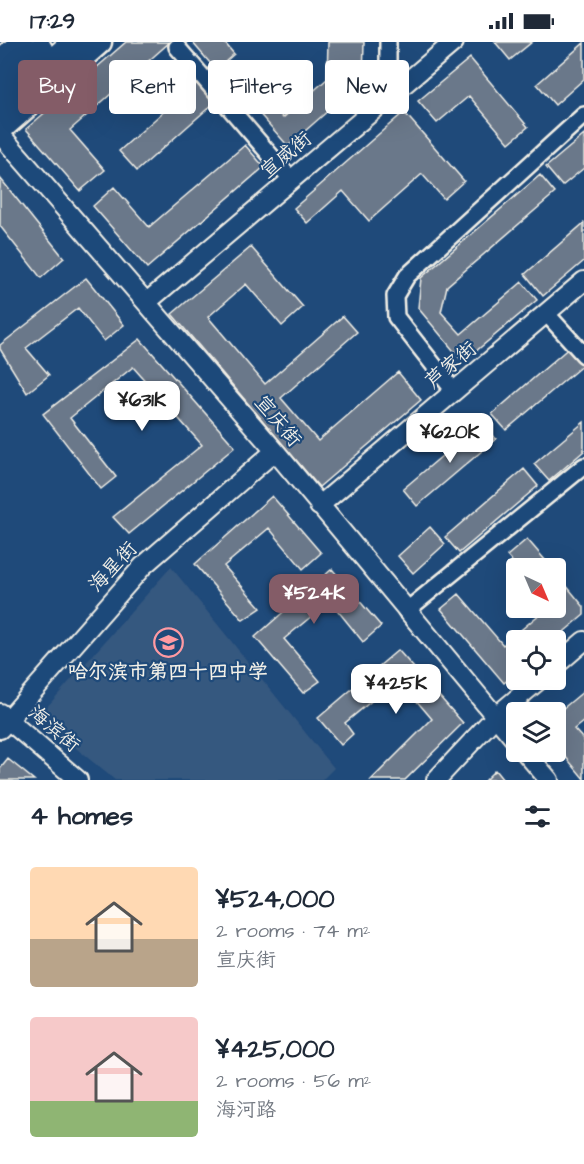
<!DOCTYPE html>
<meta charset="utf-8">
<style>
:root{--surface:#fff;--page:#f2f2f3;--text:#1f2937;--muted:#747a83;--accent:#845c67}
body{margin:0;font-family:"Architects Daughter","LXGW WenKai TC",sans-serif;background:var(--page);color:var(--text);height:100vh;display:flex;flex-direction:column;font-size:22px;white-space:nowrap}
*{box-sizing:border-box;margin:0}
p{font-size:20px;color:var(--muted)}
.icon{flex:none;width:33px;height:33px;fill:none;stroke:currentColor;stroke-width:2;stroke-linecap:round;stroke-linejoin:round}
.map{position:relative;height:738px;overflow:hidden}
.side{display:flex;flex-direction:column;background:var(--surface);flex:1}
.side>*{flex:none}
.hud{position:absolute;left:18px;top:18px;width:549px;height:54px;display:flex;gap:12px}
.needle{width:39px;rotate:136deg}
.controls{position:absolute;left:506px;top:516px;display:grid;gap:12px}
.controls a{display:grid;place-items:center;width:60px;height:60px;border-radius:6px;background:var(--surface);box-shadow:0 6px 24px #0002;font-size:30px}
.price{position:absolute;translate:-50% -51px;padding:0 14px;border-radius:12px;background:#fff;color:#222;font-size:20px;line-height:39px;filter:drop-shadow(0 2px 3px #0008)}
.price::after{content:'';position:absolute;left:50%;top:36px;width:18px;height:14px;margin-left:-9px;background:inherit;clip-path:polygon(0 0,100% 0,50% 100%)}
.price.active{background:var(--accent);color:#fff}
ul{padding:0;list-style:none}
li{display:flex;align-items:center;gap:18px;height:150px;padding:0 30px}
li span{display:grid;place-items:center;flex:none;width:168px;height:120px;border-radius:6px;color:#555}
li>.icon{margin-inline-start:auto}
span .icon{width:72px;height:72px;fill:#fffc;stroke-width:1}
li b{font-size:26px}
h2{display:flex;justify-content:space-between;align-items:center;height:72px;padding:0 30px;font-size:26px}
.pill{padding:0 21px;border-radius:6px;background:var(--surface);box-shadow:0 6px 24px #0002;font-size:21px;line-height:54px}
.pill.active{background:var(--accent);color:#fff}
.status{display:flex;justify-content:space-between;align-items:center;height:42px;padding:0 30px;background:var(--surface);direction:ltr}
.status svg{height:16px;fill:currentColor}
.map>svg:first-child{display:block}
.built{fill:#36587f}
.building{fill:#6b788a;stroke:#f4f1e8;stroke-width:1.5}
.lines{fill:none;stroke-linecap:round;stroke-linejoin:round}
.minor-casing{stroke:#f4f1e8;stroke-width:20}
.tertiary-casing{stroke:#f4f1e8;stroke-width:22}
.primary-casing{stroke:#f4f1e8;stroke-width:27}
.trunk-casing{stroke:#f4f1e8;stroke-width:28}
.minor{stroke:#1f4a7a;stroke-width:15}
.tertiary{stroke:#1f4a7a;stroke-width:18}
.primary{stroke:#1f4a7a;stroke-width:22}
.trunk{stroke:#1f4a7a;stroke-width:24}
.labels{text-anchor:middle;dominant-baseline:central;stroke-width:4.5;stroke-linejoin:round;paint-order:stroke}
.street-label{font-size:20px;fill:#f4f1e8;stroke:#1f4a7a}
.poi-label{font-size:20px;font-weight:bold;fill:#f4f1e8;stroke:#1f4a7a}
</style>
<div class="status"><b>17:29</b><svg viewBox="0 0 49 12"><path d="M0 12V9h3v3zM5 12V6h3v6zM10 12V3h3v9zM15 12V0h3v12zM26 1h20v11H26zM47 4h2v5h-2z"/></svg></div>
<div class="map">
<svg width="584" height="738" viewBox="0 0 584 738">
<rect width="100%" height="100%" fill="#1f4a7a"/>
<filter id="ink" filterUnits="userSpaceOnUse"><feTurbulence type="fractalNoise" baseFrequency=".0167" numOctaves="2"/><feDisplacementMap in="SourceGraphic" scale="12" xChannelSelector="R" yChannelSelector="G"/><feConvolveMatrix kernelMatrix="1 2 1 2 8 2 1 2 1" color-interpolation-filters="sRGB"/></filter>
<g filter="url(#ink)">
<path class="built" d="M171,525L334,726L322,738H115L38,675Z"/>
<path class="building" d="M126,0H170L70,88L105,128L80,149L26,87Z
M192,0H224L234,12L216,28Z
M328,0H364L363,38L288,104L257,69L268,59L283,76L327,37Z
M495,0H532L510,18Z
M584,1V37L555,63L537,42Z
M470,16L528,85L509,101L469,54L437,81L418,59Z
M196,41L214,61L137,129L119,109Z
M404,70L464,139L444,157L422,132L369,179L343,149L307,181L294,166Z
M584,93V126L562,144L546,125Z
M245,103L264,125L147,226L93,164L114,145L149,185Z
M540,133L555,151L447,244L441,270L461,292L522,240L537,258L463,320L418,266L421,236Z
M0,136L64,216L41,236L0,184Z
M584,181V219L543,254L525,232Z
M251,205L303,265L282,284L246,242L208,275L265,342L343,274L357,290L281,356L318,399L398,330L421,358L319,445L172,272Z
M86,236L124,283L104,299L78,266L26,306L49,333L27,351L0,307V303Z
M140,297L235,405L129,492L113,475L202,403L133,325L70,376L116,435L101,447L43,372Z
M571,304L584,322L506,388L492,372Z
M482,380L496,397L417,464L403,447Z
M584,380V409L549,439L534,422Z
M524,427L538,444L459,511L445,495Z
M272,454L321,511L303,527L269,486L224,524L261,566L243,578L195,522Z
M430,485L445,502L413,531L398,514Z
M527,497L552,526H518L507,514Z
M332,527L381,584L363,600L330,559L284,597L320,639L303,651L255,595Z
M555,530L584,565V573L554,598H516V631L504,641L441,567L459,552L503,603L547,566H555Z
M398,608L463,681L405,738H371L432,677L398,637L345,681L353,692L341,703L318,676Z
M584,649V679L574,687L584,698V737L555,702V673Z
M8,717L34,738H0V727Z
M495,728L503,738H485Z"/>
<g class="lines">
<defs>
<path id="minor" d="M177,5L291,137
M388,56V0
M546,271L584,313
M454,349L396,275L395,254L407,234L584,73
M406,569L584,424"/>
<path id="tertiary" d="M0,92L275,409L516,699
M147,260L454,0
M319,464L584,239
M555,624L584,599
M0,671L78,738
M0,687L143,524L275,409
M525,710L549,738
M436,738L495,675L539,638"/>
<path id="primary" d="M0,19L22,0
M0,88L100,0"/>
<path id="trunk" d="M0,43L40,7
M0,66L74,0"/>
</defs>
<use href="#minor" class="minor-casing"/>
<use href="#tertiary" class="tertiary-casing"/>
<use href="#primary" class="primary-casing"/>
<use href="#trunk" class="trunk-casing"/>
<use href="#minor" class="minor"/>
<use href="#tertiary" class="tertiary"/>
<use href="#primary" class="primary"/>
<use href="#trunk" class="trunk"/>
</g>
</g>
<defs>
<symbol id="school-ring" viewBox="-11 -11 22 22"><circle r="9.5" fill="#1f4a7a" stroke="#ff9aa2" stroke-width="1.5"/><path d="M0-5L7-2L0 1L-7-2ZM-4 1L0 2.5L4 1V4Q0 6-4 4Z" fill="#ff9aa2"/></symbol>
</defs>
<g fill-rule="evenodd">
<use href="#school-ring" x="152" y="584" width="33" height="33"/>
</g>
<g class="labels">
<g class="street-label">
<text transform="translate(286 113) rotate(-40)">宣威街</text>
<text transform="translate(451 323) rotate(-40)">芦家街</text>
<text transform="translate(278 379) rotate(50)">宣庆街</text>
<text transform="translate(113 525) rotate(-47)">海星街</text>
<text transform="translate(54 687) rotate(40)">海滨街</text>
</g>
<g class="poi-label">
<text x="168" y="630">哈尔滨市第四十四中学</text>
</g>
</g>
</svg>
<div class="controls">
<a><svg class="needle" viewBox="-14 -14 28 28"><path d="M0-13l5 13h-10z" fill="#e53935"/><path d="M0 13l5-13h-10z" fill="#747a83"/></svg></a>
<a><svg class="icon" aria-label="locate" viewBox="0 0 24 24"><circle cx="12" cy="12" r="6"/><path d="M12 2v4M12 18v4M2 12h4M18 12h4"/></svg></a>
<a><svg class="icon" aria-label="layers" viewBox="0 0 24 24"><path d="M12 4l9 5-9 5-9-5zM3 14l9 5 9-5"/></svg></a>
</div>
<b class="price" style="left:142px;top:390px">¥631K</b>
<b class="price" style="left:450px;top:422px">¥620K</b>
<b class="price active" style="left:314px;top:583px">¥524K</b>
<b class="price" style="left:396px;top:673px">¥425K</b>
<div class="hud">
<a class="pill active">Buy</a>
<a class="pill">Rent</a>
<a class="pill">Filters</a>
<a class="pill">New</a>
</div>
</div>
<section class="side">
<h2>4 homes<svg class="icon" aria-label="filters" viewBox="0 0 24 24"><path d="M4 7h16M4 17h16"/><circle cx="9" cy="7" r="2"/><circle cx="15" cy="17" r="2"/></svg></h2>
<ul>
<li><span style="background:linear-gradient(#ffd9b3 60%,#b9a48a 0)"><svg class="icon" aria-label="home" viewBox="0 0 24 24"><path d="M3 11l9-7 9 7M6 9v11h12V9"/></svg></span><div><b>¥524,000</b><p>2 rooms · 74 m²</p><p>宣庆街</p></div></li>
<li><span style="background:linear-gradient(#f6c9c9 70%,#8fb573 0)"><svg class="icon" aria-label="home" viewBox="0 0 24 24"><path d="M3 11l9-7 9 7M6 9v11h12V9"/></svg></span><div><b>¥425,000</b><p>2 rooms · 56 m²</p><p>海河路</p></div></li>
</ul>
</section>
